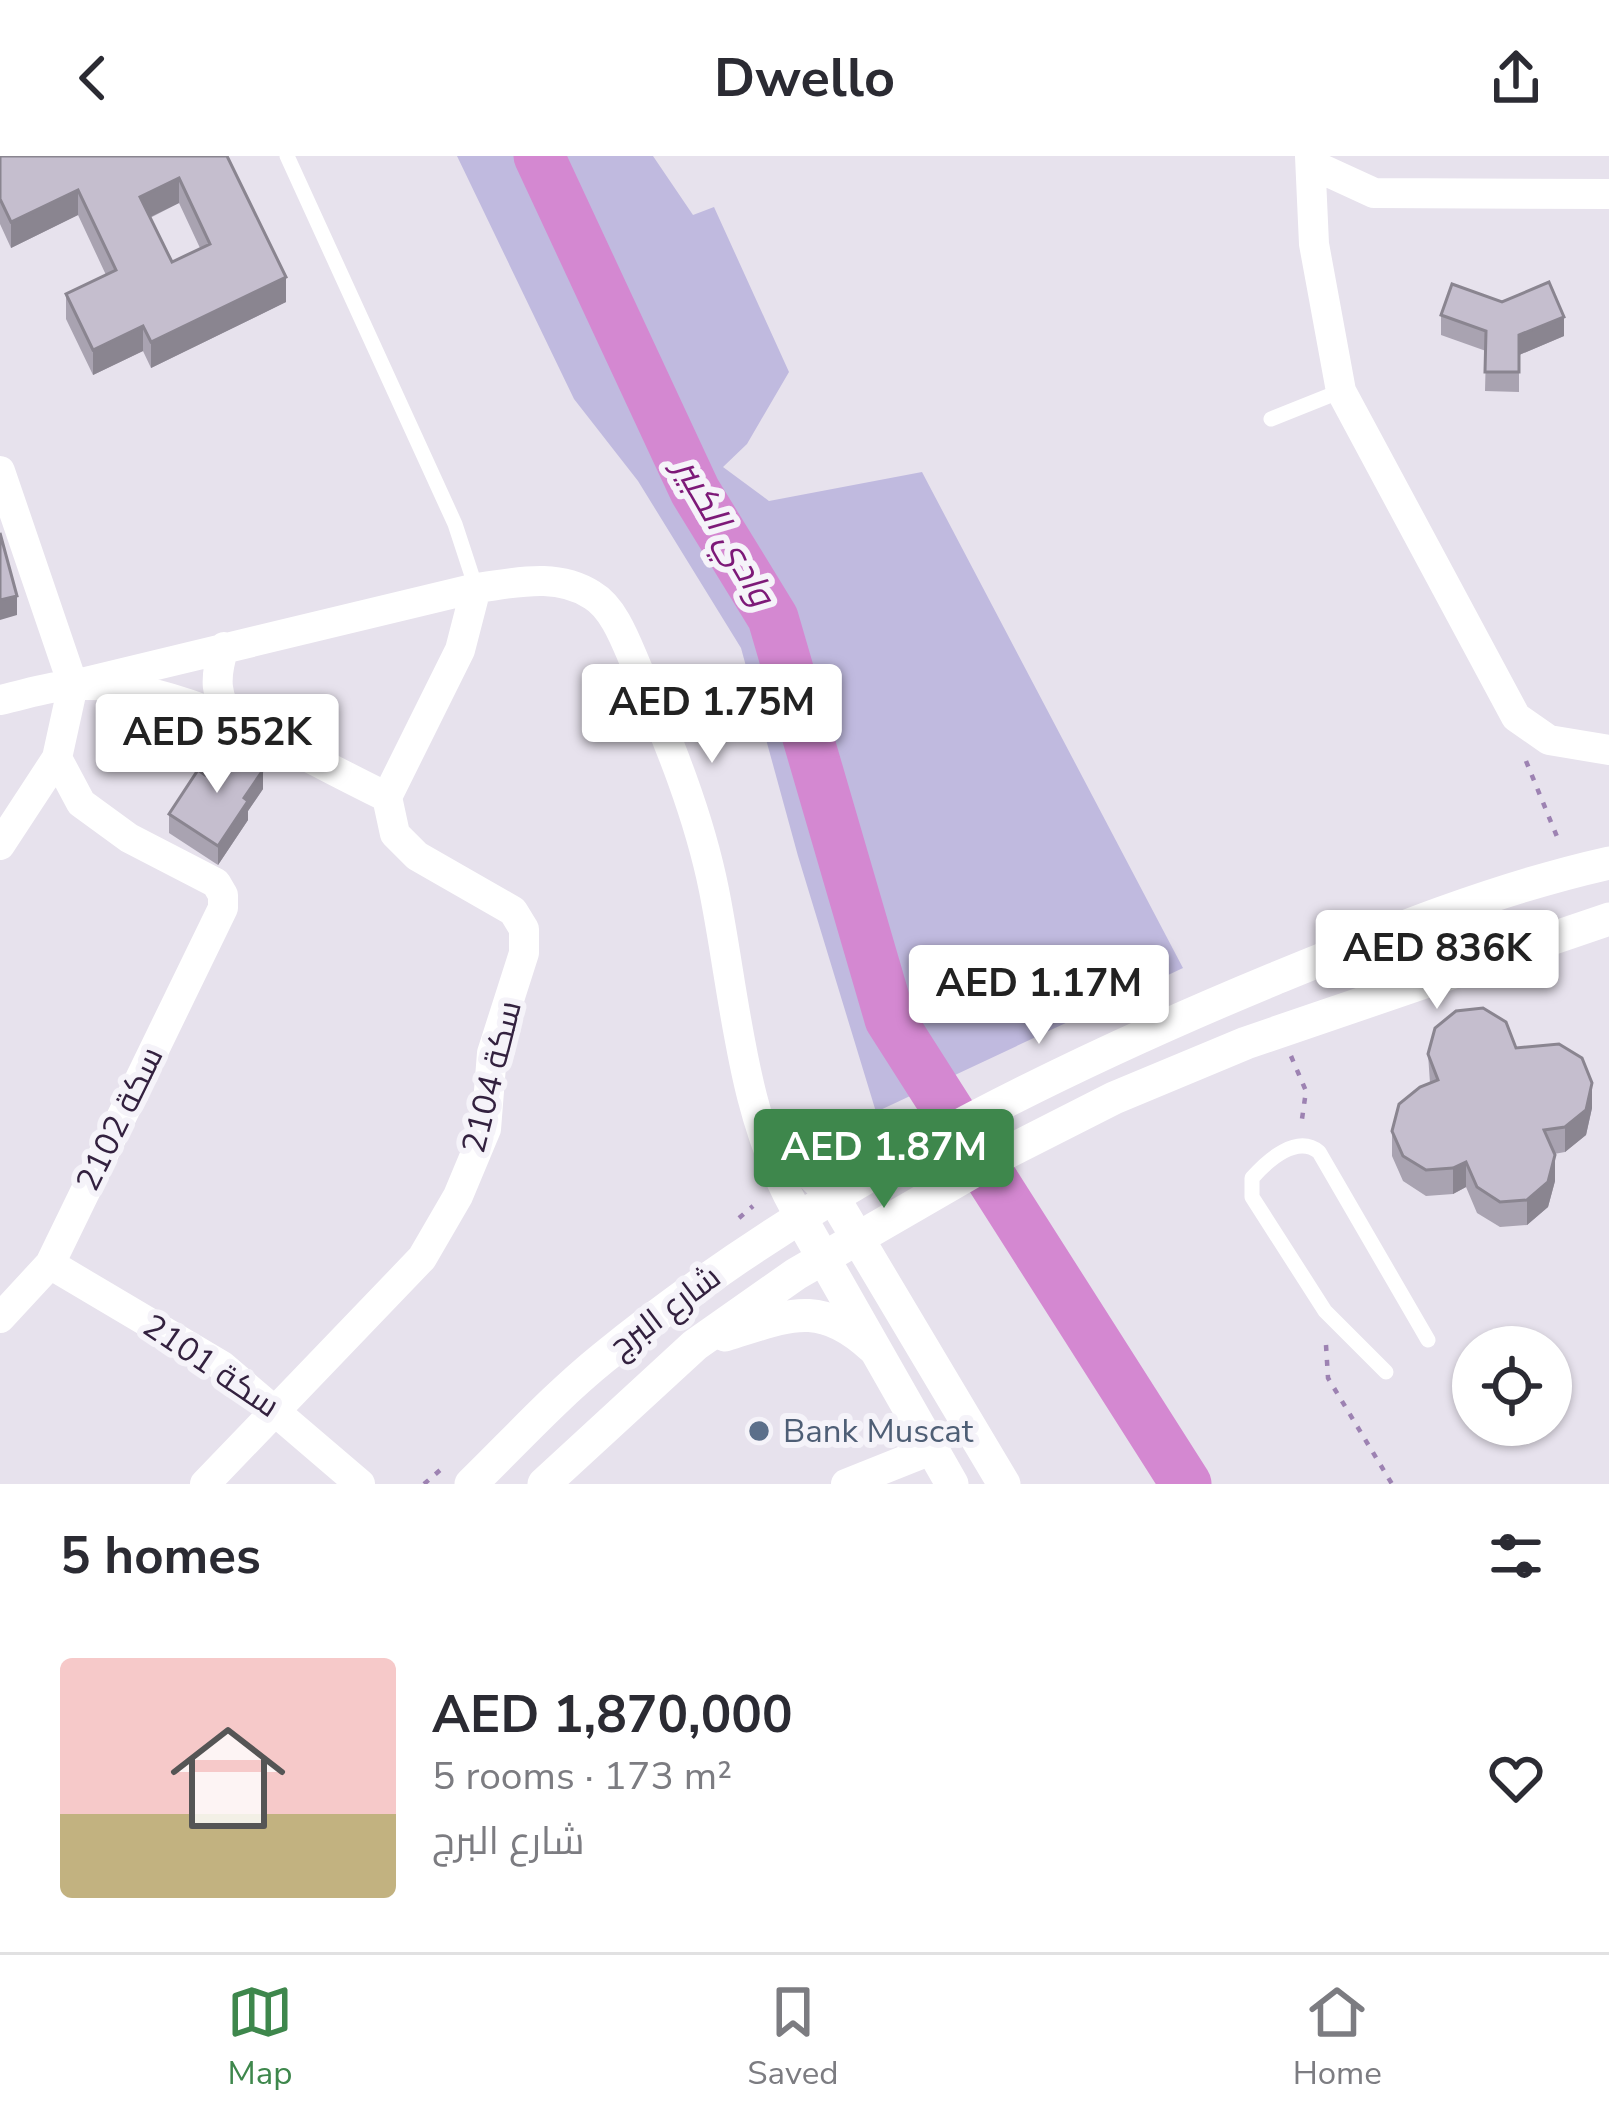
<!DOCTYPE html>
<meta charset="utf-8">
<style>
:root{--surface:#fff;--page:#f2f2f3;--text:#2b2b33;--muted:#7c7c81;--line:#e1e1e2;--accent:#3e874c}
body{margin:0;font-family:"Nunito Sans",Cairo,sans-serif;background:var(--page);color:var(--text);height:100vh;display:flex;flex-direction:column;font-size:45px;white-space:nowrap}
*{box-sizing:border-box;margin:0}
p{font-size:39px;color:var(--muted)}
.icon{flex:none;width:66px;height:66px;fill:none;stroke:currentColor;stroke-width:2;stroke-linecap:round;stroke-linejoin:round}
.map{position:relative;height:1328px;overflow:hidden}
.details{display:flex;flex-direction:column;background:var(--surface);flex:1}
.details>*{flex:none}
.fabs{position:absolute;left:1452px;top:1170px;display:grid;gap:24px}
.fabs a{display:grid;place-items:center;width:120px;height:120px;border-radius:50%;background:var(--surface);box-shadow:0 3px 9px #0004;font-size:60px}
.price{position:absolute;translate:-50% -102px;padding:0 27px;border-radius:12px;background:#fff;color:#222;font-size:39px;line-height:78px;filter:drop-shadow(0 3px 6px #0008)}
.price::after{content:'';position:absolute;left:50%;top:72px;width:36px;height:27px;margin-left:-18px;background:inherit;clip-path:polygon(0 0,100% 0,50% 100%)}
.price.current{background:var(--accent);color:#fff}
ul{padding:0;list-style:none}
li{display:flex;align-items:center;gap:36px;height:300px;padding:0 60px}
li+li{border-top:3px solid var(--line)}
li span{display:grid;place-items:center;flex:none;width:336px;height:240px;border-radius:12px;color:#555}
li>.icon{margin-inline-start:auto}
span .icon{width:144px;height:144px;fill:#fffc;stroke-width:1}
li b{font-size:51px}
h2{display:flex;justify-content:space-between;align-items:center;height:144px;padding:0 60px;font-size:51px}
header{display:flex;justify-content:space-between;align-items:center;height:156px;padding:0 60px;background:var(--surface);font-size:54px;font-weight:700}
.dock{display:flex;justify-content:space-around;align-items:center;height:168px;border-top:3px solid var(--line);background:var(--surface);font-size:33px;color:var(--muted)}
.dock a{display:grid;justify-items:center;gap:6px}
.dock .current{color:var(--accent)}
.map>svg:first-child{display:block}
.green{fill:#c0badf}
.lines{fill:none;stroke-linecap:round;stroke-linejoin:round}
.river{stroke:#d488d1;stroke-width:51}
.path{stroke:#9d82b2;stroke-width:4.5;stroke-dasharray:6 9;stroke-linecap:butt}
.service{stroke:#fff;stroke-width:15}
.minor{stroke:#fff;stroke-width:30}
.tertiary{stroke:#fff;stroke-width:33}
.secondary{stroke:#fff;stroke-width:33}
.wall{fill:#a9a3b1;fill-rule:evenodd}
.shaded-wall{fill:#8a8590}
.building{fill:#c5bece;stroke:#8a8590;stroke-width:3;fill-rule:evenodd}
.service-dot{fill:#5c6f8a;stroke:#f5f3f9;stroke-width:4.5}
.labels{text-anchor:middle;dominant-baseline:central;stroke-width:12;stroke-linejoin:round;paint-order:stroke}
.street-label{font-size:33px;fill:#33213f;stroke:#f5f3f9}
.service-label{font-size:33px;fill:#4e5e75;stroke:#f5f3f9;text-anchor:start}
.water-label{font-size:36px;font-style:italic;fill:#7d1978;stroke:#f5f3f9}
</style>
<header><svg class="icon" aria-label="back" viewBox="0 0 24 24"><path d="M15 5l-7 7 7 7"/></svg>Dwello<svg class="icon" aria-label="share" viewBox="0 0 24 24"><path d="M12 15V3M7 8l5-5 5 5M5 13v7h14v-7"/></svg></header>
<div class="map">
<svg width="1609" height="1328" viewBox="0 0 1609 1328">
<rect width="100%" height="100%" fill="#e7e2ed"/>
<path class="green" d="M457,0H653L693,59L714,51L789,216L747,288L723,311L769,345L922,316L1183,812L876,956L798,700L741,492L638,325L574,243Z"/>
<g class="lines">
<path class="river" d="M539,0L695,335L773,462L890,863L1186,1328"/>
<path class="path" d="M1526,605L1560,688
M1291,900L1306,935L1301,970
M739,1062L753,1050
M1326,1189L1328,1222L1392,1328
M424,1328L446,1309"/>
<path class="service" d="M287,0L455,368L476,432
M1271,263L1341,235
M1386,1216L1325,1155L1252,1041V1022C1268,1004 1297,978 1319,996L1428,1184"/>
<path class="minor" d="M1310,0L1314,88L1341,235L1516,561L1549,584L1609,594
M1311,8L1374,37L1609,38
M0,315L73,529
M224,491C214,523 215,539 232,567
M73,529L476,432C515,427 556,416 592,439C616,453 628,492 639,516C669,586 699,659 714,734C736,844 741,962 800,1061
M0,544C24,539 49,530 73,529C179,523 295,597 387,641
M0,689L57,602L73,529
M765,977L833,1041
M50,1108L222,1210L360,1328
M0,1162L50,1108L223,752V739L216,727L129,682L81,647L57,602
M205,1328L422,1102L458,1040L486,973L492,897L524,797V773L513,755L417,700L395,678L387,641L460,494L476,432
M846,1328L931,1294"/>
<path class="tertiary" d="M833,1041L1004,1328
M800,1061L952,1328"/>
<path class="secondary" d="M725,1179C787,1160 819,1142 872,1191
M471,1328C514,1286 556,1240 603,1202C802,1040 1037,921 1274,823C1384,778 1493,733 1609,707
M544,1328L695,1189L796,1118L1000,1000L1114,942L1246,887L1609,763"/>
</g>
<path class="wall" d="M0,0H227L286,146L151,212L143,195L93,219L66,163V138L106,119L78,59L11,92L0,68ZM179,47L200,92L172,106L150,62Z
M1441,159L1564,180L1519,199V236L1485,235L1486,195L1441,179Z
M205,619L263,633L248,655V664L218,709L169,677V658Z
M1516,892L1592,952L1586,979L1565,996L1554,998L1555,1025L1548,1051L1527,1069L1500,1071L1477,1057L1466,1031L1453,1038L1426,1040L1403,1025L1392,1000V975L1430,927L1428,898Z"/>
<path class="shaded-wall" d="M179,22V47L140,66V41Z
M78,34V59L11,92V66Z
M286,121V146L151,212V186Z
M1564,161V180L1519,199V179Z
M143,170V195L93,219V194Z
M17,440V459L0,464V444Z
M263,614V633L248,655V664L218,709V690L244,642Z
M1592,927V952L1586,979L1565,996V971Z
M1555,999V1025L1548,1051L1527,1069V1044Z
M1466,1006V1031L1453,1038V1012Z"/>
<path class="building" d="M0,0H227L286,121L151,186L143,170L93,194L66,138L116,114L78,34L11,66L0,43ZM179,22L210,88L172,106L140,41Z
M1549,126L1564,161L1519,179V216H1485L1486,175L1441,159L1452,128L1502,146Z
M0,377L17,440L0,444Z
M226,588L263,614L244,642L248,645L218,690L169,658L198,614L205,619Z
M1483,852L1506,866L1516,892L1559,888L1582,902L1592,927L1586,954L1565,971L1544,974L1555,999L1548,1026L1527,1044L1500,1046L1477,1031L1466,1006L1453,1012L1426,1014L1403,1000L1392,975L1399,948L1420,931L1438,924L1428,898L1435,872L1456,855Z"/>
<circle class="service-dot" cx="759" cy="1275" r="12"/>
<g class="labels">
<g class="street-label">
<text transform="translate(492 921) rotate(-76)">سكة 2104</text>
<text transform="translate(120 963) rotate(-64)">سكة 2102</text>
<text transform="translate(665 1156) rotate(-37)">شارع البرج</text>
<text transform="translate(211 1210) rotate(34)">سكة 2101</text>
</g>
<g class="service-label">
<text x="783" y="1275">Bank Muscat</text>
</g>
<g class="water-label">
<text transform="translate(724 376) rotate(60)">وادي الكبير</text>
</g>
</g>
</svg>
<div class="fabs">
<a><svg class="icon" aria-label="locate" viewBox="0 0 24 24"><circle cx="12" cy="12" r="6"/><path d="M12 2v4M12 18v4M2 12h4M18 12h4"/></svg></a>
</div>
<b class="price" style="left:712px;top:610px">AED 1.75M</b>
<b class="price" style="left:217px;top:640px">AED 552K</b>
<b class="price" style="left:1437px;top:856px">AED 836K</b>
<b class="price" style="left:1039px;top:891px">AED 1.17M</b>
<b class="price current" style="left:884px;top:1055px">AED 1.87M</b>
</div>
<section class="details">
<h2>5 homes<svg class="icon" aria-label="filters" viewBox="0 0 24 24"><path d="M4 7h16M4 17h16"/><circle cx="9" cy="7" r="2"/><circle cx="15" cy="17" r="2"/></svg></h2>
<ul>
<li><span style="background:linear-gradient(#f6c9c9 65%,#c2b280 0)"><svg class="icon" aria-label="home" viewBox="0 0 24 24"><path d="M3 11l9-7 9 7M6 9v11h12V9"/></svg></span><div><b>AED 1,870,000</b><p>5 rooms · 173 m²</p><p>شارع البرج</p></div><svg class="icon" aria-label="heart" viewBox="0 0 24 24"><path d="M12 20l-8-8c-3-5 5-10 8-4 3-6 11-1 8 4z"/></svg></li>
</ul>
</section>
<nav class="dock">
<a class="current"><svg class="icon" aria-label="map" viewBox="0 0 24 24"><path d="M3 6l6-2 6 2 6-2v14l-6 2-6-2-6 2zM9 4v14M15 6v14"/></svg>Map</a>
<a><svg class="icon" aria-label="saved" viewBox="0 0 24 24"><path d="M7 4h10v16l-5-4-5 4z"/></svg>Saved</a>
<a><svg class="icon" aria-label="home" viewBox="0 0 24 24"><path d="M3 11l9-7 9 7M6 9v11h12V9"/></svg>Home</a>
</nav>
